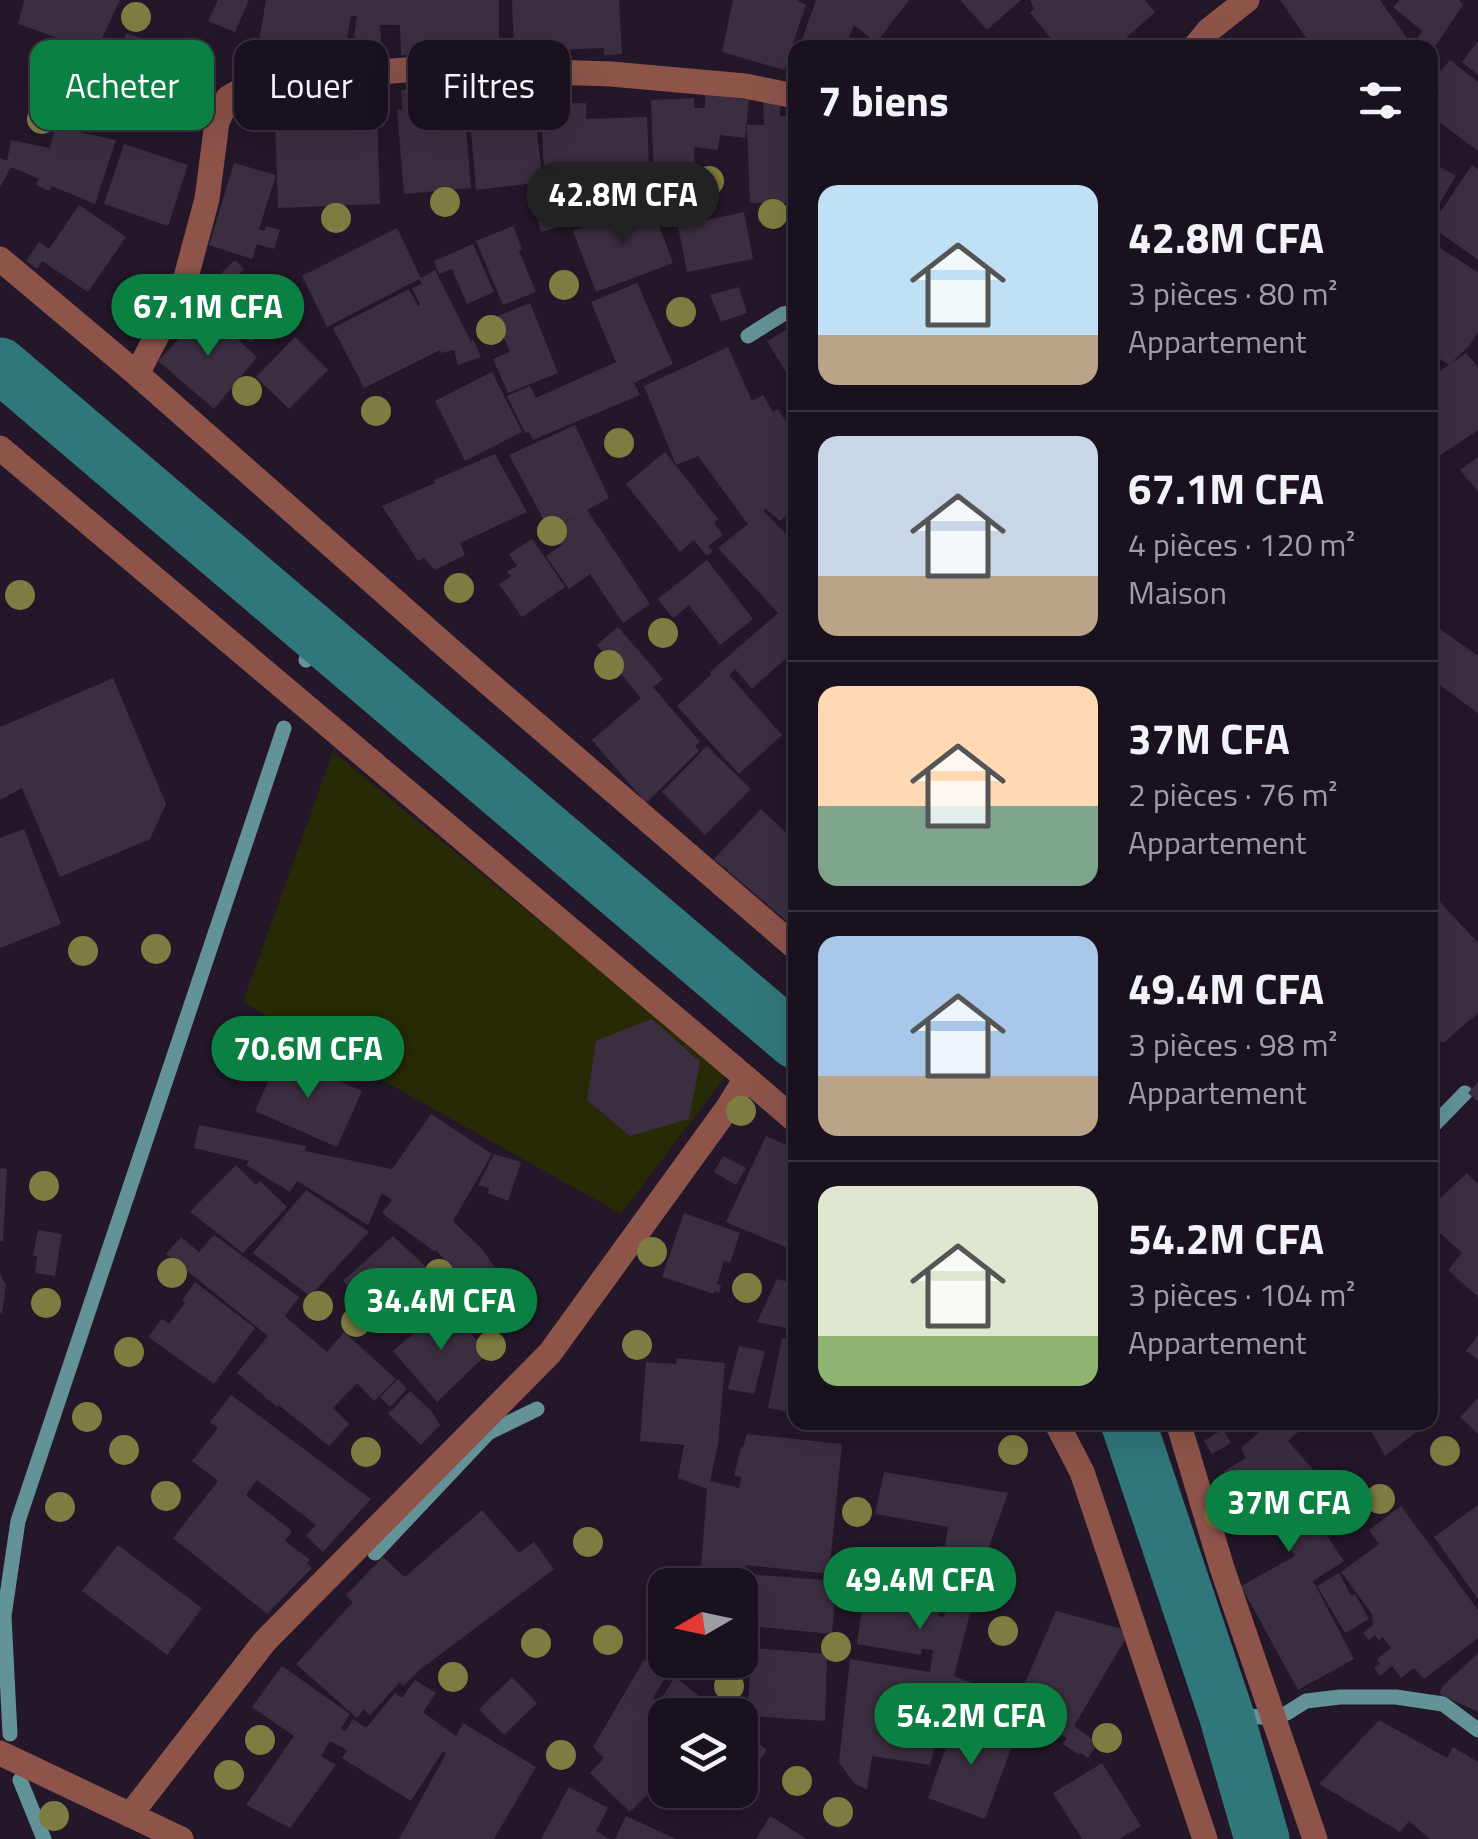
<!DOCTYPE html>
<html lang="fr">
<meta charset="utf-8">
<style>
:root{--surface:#1a111f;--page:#231a28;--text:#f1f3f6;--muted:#9f9da4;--line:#38313d;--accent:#0b8043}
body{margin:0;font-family:"Titillium Web",sans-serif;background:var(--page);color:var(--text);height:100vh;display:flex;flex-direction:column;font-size:38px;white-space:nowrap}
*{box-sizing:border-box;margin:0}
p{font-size:32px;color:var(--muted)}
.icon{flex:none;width:55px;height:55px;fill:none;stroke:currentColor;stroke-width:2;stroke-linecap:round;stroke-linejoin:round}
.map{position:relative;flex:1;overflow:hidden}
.side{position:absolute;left:788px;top:40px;width:650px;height:1390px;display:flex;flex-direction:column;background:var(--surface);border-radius:20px;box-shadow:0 10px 40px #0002,0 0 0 2px var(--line)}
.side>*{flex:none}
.banner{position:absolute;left:30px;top:40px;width:608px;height:90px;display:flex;gap:20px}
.needle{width:65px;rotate:261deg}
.fabs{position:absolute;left:648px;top:1568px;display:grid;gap:20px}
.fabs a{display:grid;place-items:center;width:110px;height:110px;border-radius:20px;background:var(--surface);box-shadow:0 10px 40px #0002,0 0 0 2px var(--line);font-size:50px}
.price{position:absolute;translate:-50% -85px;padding:0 22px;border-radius:35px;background:var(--accent);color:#fff;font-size:32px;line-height:65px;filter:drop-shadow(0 2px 5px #0008)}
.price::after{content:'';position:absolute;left:50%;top:60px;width:30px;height:22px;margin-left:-15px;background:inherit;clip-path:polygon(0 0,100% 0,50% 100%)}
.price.active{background:#222;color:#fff}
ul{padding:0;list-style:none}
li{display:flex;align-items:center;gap:30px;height:250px;padding:0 30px}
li+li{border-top:2px solid var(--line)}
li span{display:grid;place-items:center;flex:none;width:280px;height:200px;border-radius:20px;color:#555}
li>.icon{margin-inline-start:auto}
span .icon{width:120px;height:120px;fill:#fffc;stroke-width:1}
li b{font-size:42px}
h2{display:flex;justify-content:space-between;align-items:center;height:120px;padding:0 30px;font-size:42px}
.pill{padding:0 35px;border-radius:20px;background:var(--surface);box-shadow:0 10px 40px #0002,0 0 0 2px var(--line);font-size:35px;line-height:90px}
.pill.active{background:var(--accent);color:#fff}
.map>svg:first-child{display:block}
.green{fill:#282a05}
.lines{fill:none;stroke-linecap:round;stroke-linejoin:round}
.stream{stroke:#639299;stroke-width:15}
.canal{stroke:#30777b;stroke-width:55}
.building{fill:#3c2e41}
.minor{stroke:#8e544a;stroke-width:25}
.tree{fill:#7e7d41}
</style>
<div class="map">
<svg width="1478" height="1839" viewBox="0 0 1478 1839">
<rect width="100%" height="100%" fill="#231729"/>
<path class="green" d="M333,752L727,1074L621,1214L243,1002Z"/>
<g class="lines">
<path class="stream" d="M748,336L783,314L795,312
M306,660L315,632
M1430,1129L1465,1093
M375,1553L488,1433L537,1409
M1226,1714L1272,1718L1287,1713L1306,1701L1340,1697H1396L1443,1704L1478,1730
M10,1734L4,1616L18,1521L284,728
M20,1780L44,1839"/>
<path class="canal" d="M0,365L795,1041
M1128,1422L1226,1714L1262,1839"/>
</g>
<path class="building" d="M24,0H120L98,47L121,55L126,33L184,53L160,128L98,110L90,133L59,123L67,100L74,103L92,50L18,24Z
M218,0H249L235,32L208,21Z
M266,0H499V51L401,55L400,25H380L382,61H355L357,37H354L357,16H351L344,56L259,41Z
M512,0H619L622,54L604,55V48L514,52Z
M733,0H797L806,5L784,70L722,52Z
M816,0H909L876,43L854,25L845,48H799Z
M960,0H1021L987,30Z
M1030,0H1145L1155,12L1115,48H1059L1030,13L1034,9Z
M1280,0H1380L1414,48H1313Z
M1400,0H1459L1463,5L1430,54V48H1416L1413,45L1422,31L1393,7Z
M1478,41V75L1462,62Z
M1450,60L1478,82V151L1430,115V83Z
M503,81L505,96L532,92L543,182L476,190L467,84Z
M429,86L432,107L464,104L471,188L404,194L397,110H402L401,90Z
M705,94L749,100L745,138L720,135L718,150L694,147L696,211L655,212L651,100L694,98V108H705Z
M780,95V116H788L789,139L795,138V203H750L747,125H764L763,96Z
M586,103V119L647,117L650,192L545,196L541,104Z
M377,117L380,204L278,208L275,121Z
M55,127L116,140L95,204L52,186L49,191L36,185L39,179L11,167L0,187V158L7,161L11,140L50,148Z
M124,144L188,165L168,226L104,204Z
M1430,161L1456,176L1433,214L1430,213Z
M234,163L276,175L259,229L264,231L266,226L280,230L274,249L257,244L252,259L209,245Z
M1472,165L1478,169V260L1431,226Z
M583,196L589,218L541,232L536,214L545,211L542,202Z
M650,202L673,263L596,292L573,231Z
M79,205L126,237L88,292L42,261L37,269L26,261L39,242L49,249Z
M744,212L753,259L687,272L678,226Z
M513,226L522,249L519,251L536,292L503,305L476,241Z
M397,228L421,278L435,270L471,342L473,339L481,357L458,365L454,350L441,353L440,350L364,388L333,328L409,289L418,306L420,305L412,288L422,284L419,279L327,327L302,276Z
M1432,243L1478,272V332L1469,346L1449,365L1430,352Z
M473,244L494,292L467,304L452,269L439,274L434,261Z
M235,260L244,269L235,278L239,282L249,274L282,313L251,343L201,292Z
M637,283L673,364L634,383L640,395L533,440L529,432L525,433L507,396L530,386L536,398L616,362L591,302Z
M739,287L747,313L721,322L710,295Z
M530,303L558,373L508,393L493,359L510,352L495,317Z
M206,309L257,357L214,409L158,361Z
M795,325V387L767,341Z
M295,337L328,370L289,409L256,377Z
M728,347L752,401L763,395L773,412L778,409L795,436V487L786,493L795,508L780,521L766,509L763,511L795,543V650L752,689L735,669L729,675L782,735L739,774L677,706L711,675L710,672L778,613L718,548L748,524L698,456L676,465L644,386Z
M1466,353L1478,367V430L1436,458L1430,449V378Z
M492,372L522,432L465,461L435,401Z
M575,425L609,498L587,510L650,604L623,623L590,574L569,589L546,556L562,545L552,531L574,517L549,530L509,455Z
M665,452L718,519L714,523L723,535L708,546L713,551L707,556L694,540L680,552L626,484Z
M495,454L527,512L460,543L465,555L435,570L424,558L418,561L382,506L435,483L434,480Z
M1478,457V492L1460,470Z
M532,539L565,587L522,617L499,584L511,576L507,572L517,566L509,554Z
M707,560L753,619L720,645L689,605L673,618L658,599Z
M1430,622L1478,656V713L1430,678Z
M618,627L663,679L653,687L700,742L695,746L699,751L646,803L592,740L641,698L597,645Z
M113,678L166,804L150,839L60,877L22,788L0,800V727Z
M707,746L751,789L705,835L662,792Z
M761,809L795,841V916L789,923L714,859Z
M24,829L61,924L0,948V838Z
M1430,891L1478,943V1013L1443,1043L1430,1032Z
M652,1019L700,1062L689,1119L630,1136L587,1100L596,1041Z
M280,1055L362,1091L337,1147L255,1111Z
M1478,1082V1102L1468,1093Z
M431,1114L492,1154L453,1221L482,1249L506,1284L511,1281L532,1317L496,1335L462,1280L436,1250L435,1252L382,1213L392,1200L382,1193L368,1225L297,1181L290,1192L246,1165L249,1161L194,1148L199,1125L306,1146L305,1151L392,1169Z
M766,1136L795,1149V1251L726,1222Z
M494,1154L521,1162L508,1201L488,1193L489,1188L478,1185Z
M723,1156L746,1168L736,1185L714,1172Z
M236,1165L256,1185L260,1181L287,1207L243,1253L190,1212Z
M0,1168L7,1169L3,1241H0Z
M1467,1173L1478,1184V1297L1448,1270L1462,1253L1430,1224V1207Z
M306,1190L369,1232L310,1296L253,1253Z
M684,1213L740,1233L730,1263L724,1261L717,1284L721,1285L719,1293L715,1291L714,1294L662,1277Z
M38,1230L62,1234L55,1276L35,1273L37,1256H33Z
M214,1235L299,1297L285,1316L327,1352L344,1332L396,1379L374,1401L357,1383L333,1408L349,1424L329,1446L279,1405L277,1407L237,1373L268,1336L166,1254L181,1237L199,1252Z
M393,1236L426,1267L375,1316L343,1281Z
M0,1274L6,1285L2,1313H0Z
M777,1279L795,1284V1330L757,1322Z
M195,1282L255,1328L214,1384L148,1337L162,1319L169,1324L185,1303L182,1300Z
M418,1287L438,1304L424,1321L404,1303Z
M446,1305L488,1353L437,1402L393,1351Z
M1478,1335V1360L1466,1351Z
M782,1338L795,1341V1413L768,1408Z
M739,1346L765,1351L754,1394L728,1389Z
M677,1358L725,1363L718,1445L710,1481L739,1488L741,1477L734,1476L741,1447H743L747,1434L842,1444L829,1574L746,1565L745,1574L837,1581L832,1634L740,1625V1585H735L736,1573L726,1572L725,1585H697L701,1568L707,1489L678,1478L684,1445L640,1441L646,1362L676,1364Z
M398,1379L407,1389L390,1407L380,1397Z
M410,1391L432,1412L440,1425L421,1445L388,1414Z
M231,1395L371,1499L323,1552L306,1536L316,1525L257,1480L246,1495L292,1531L285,1541L310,1560L307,1563L312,1568L267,1614L173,1538L218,1481L192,1461L218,1428L210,1422Z
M1478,1398V1434L1460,1417Z
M1271,1422H1289L1298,1432L1288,1441L1325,1483L1277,1516L1304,1502L1344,1561L1313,1581L1354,1659L1298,1690L1241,1586L1295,1556L1273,1519L1247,1535L1233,1514L1245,1507L1224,1471L1246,1458L1241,1448Z
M1366,1422H1429L1385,1456Z
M1223,1429L1231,1443L1212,1454L1204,1441Z
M884,1472L1008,1493L974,1589L942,1586L939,1616L944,1617L946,1606L971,1609L954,1676L1014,1699L1002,1732L945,1711L930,1765L872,1756L867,1790L854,1783L839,1762L850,1659L930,1672L933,1650L922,1649L921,1655L857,1644L867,1572L902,1578L906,1557L935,1562L937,1546H945L948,1527L875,1514Z
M1478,1505V1599L1434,1537Z
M1401,1506L1478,1610V1638L1424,1679L1414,1668L1401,1678L1392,1666L1380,1676L1374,1668L1380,1664L1377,1659L1391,1648L1383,1637L1379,1641L1375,1635L1369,1640L1363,1633L1373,1625L1372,1614L1341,1572L1379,1544L1369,1530Z
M482,1510L519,1553L534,1542L554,1569L422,1668L403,1686L400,1682L370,1715L364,1709L357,1718L296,1664L353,1602L346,1595L383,1557L405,1577Z
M118,1545L202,1608L167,1655L82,1591Z
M1339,1573L1351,1596L1355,1594L1369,1619L1345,1633L1317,1586Z
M1056,1611L1130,1631L1074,1726L1098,1743L1088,1758L1081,1753L1079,1755L1063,1744L1067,1738L1014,1708Z
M752,1648L827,1654L825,1721L747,1716Z
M1478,1653V1712L1439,1694L1443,1686Z
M644,1660L668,1674L653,1698L659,1702L675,1677L723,1715H665V1777L630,1812L590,1773L604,1758L593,1747Z
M686,1660H730L728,1674L709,1672V1666H700V1671L685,1669Z
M282,1666L350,1714L341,1728L345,1732L353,1719L366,1728L395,1693L402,1698L415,1680L436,1693L423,1712L456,1736L463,1723L536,1767L494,1839H399L446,1754L443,1751L411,1801L342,1758L347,1750L330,1741L321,1756L336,1765L290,1828L246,1805L294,1736L252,1707Z
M512,1677L537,1703L504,1735L479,1709Z
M956,1719L1015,1738L985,1819L928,1798Z
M1379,1720L1447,1758L1453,1747L1478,1762V1839H1430L1409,1821L1400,1832L1319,1784Z
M740,1729L767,1750L740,1785Z
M1102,1763L1141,1826L1119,1839H1082L1053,1793Z
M569,1787L608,1808L596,1831L610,1839H541Z
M626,1816L676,1839H615Z
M770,1816L807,1839H756Z"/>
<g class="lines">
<path class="minor" d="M1194,48L1209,30L1247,0
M0,259L137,374L457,656L795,947
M137,374L185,281L207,199L217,122L228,98L255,82L430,68L611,74L745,86L795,96
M0,448L746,1078L729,1106L550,1353L265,1641L130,1815
M746,1078L795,1120
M1056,1422L1082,1472L1205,1839
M1178,1422L1222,1568L1315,1839
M0,1753L181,1839"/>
</g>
<g class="tree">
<circle cx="136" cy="17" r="15"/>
<circle cx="42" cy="119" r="15"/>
<circle cx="709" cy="181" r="15"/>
<circle cx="445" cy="202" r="15"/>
<circle cx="773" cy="214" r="15"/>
<circle cx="336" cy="218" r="15"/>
<circle cx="564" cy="285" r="15"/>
<circle cx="681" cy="312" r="15"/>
<circle cx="491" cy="330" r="15"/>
<circle cx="247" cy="391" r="15"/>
<circle cx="376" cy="411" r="15"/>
<circle cx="619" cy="443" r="15"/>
<circle cx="552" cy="531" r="15"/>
<circle cx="459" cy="588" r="15"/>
<circle cx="20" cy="595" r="15"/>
<circle cx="663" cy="633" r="15"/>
<circle cx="609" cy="665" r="15"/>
<circle cx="156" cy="949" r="15"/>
<circle cx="83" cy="951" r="15"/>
<circle cx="741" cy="1111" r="15"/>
<circle cx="44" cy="1186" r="15"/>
<circle cx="652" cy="1252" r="15"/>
<circle cx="172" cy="1273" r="15"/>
<circle cx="439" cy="1274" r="15"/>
<circle cx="747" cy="1288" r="15"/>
<circle cx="46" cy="1303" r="15"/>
<circle cx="318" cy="1306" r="15"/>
<circle cx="356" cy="1322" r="15"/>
<circle cx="637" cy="1345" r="15"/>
<circle cx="491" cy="1346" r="15"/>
<circle cx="129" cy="1352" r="15"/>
<circle cx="87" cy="1417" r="15"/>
<circle cx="124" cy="1450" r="15"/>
<circle cx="1013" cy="1450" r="15"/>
<circle cx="1445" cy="1451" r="15"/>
<circle cx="366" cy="1452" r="15"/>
<circle cx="166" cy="1496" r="15"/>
<circle cx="1380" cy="1499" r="15"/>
<circle cx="60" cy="1507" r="15"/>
<circle cx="857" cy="1512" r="15"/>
<circle cx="1219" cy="1514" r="15"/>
<circle cx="588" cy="1542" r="15"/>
<circle cx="1003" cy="1631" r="15"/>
<circle cx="608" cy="1640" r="15"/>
<circle cx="536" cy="1643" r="15"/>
<circle cx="836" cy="1647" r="15"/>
<circle cx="453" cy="1677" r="15"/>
<circle cx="729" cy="1686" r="15"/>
<circle cx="1107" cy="1738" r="15"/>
<circle cx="260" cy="1740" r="15"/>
<circle cx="561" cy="1755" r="15"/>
<circle cx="229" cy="1775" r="15"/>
<circle cx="797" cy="1781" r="15"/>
<circle cx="838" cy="1812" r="15"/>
<circle cx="54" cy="1816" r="15"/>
</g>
</svg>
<div class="fabs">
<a><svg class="needle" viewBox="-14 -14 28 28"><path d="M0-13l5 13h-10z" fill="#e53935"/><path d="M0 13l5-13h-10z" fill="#9f9da4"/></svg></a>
<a><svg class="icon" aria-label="layers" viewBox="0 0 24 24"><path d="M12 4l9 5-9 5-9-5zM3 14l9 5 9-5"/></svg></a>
</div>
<b class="price active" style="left:623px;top:247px">42.8M CFA</b>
<b class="price" style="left:208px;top:359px">67.1M CFA</b>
<b class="price" style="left:308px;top:1101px">70.6M CFA</b>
<b class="price" style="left:441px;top:1353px">34.4M CFA</b>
<b class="price" style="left:1289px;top:1555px">37M CFA</b>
<b class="price" style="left:920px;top:1632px">49.4M CFA</b>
<b class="price" style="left:971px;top:1768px">54.2M CFA</b>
<div class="banner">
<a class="pill active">Acheter</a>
<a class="pill">Louer</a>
<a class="pill">Filtres</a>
</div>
<section class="side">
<h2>7 biens<svg class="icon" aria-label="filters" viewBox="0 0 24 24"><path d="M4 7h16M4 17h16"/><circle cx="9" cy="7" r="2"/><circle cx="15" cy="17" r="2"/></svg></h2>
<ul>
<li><span style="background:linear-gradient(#bfe0f5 75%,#b9a48a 0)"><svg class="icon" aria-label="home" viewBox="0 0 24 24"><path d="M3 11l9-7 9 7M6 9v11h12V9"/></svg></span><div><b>42.8M CFA</b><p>3 pièces · 80 m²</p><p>Appartement</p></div></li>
<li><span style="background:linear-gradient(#c9d6e8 70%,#b9a48a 0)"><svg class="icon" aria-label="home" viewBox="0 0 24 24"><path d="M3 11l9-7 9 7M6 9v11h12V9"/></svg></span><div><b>67.1M CFA</b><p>4 pièces · 120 m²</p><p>Maison</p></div></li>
<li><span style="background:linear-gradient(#ffd9b3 60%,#7fa58c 0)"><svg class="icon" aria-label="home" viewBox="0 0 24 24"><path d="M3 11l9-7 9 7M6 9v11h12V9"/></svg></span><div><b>37M CFA</b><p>2 pièces · 76 m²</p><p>Appartement</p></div></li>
<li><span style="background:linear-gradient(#a9c7e8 70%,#b9a48a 0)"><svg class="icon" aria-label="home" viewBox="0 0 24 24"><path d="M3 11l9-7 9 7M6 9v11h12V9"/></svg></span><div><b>49.4M CFA</b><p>3 pièces · 98 m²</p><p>Appartement</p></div></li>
<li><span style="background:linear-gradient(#dfe7d0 75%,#8fb573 0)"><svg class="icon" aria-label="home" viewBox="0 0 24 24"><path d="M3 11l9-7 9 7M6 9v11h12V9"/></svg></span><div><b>54.2M CFA</b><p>3 pièces · 104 m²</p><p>Appartement</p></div></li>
</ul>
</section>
</div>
